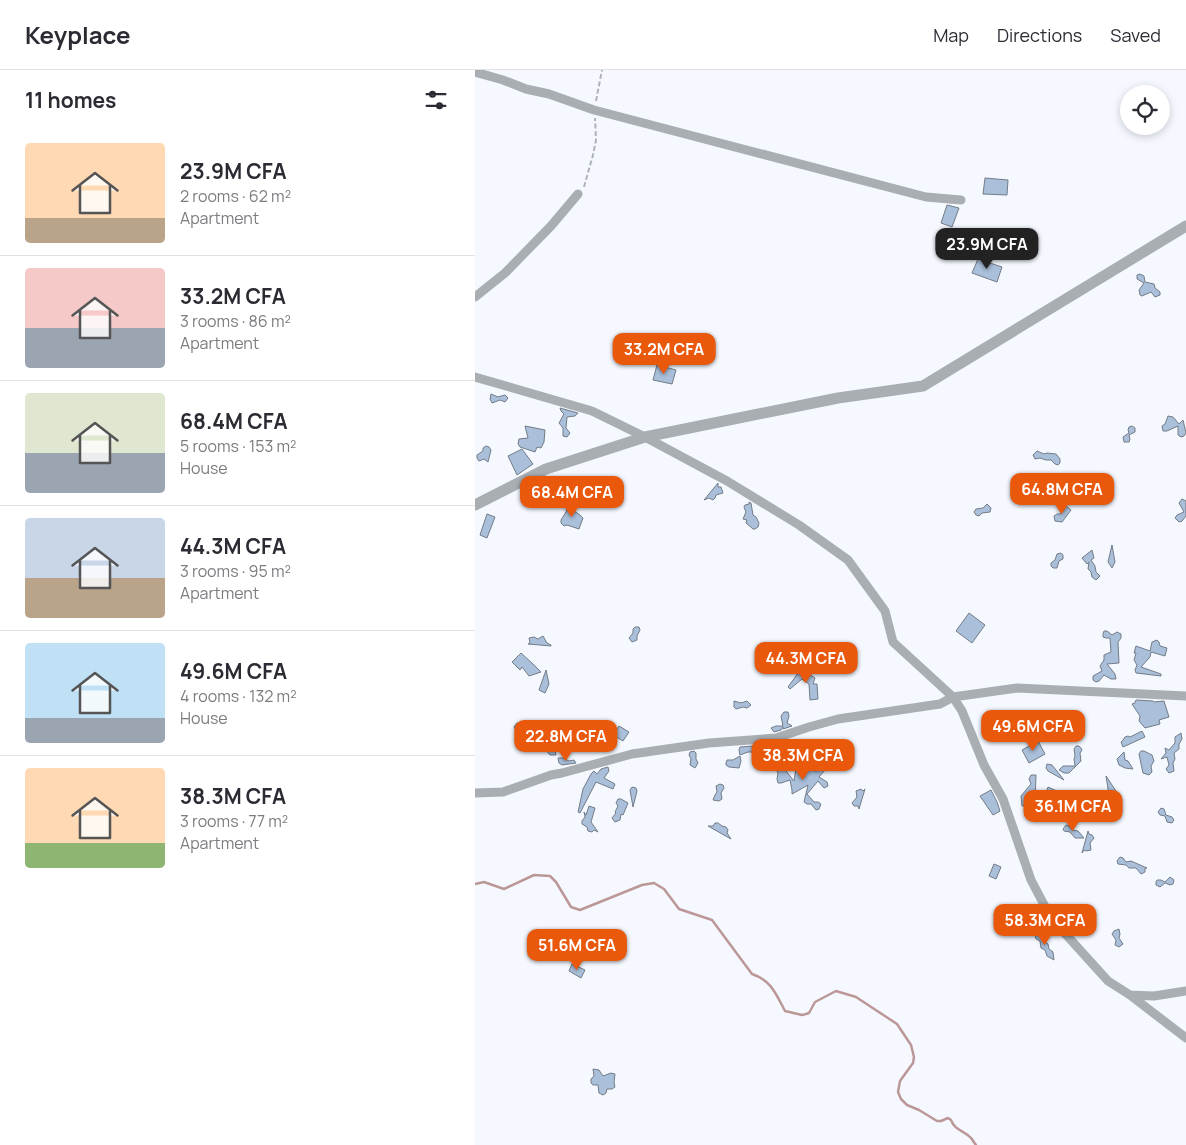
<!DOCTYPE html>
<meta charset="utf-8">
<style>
:root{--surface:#fff;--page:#f2f2f3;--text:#2b2b33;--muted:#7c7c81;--line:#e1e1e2;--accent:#ea580c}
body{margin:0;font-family:Manrope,sans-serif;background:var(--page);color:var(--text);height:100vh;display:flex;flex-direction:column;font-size:19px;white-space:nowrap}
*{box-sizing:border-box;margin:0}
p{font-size:16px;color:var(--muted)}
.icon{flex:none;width:28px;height:28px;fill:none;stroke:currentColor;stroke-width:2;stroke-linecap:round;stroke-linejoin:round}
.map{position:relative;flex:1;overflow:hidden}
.sheet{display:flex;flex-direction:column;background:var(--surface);width:475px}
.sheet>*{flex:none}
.fabs{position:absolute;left:645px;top:15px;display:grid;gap:10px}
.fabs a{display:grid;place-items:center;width:50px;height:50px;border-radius:50%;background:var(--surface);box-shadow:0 2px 8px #0003;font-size:25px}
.price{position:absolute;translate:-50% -42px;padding:0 11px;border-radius:10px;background:var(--accent);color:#fff;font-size:16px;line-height:32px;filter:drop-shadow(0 1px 2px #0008)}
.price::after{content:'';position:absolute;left:50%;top:30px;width:15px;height:11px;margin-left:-8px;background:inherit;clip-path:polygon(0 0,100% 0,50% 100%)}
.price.selected{background:#222;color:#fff}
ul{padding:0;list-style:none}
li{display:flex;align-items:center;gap:15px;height:125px;padding:0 25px}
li+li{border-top:1px solid var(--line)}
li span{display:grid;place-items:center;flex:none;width:140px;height:100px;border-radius:5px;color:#555}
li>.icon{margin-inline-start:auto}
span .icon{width:60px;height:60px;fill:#fffc;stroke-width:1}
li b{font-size:21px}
h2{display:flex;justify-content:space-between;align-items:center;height:60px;padding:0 25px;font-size:21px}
header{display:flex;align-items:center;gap:30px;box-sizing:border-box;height:70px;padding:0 25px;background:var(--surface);border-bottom:1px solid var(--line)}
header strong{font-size:24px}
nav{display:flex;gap:28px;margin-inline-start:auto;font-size:18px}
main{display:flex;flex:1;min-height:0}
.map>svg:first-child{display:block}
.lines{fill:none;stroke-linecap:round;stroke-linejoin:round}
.stream{stroke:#bc9798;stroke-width:2.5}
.building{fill:#aabfda;stroke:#737c87}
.path{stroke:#afb3b9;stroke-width:2;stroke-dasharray:5 2.5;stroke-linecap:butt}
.minor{stroke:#a9aeb3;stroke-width:9}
.tertiary{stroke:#a9aeb3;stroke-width:11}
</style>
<header>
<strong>Keyplace</strong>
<nav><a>Map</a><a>Directions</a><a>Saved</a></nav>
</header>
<main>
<section class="sheet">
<h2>11 homes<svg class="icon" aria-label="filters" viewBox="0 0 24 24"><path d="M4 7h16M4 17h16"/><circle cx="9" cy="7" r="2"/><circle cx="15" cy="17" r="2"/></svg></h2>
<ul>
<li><span style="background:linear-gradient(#ffd9b3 75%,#b9a48a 0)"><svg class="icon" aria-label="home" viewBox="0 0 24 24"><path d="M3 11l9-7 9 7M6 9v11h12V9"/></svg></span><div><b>23.9M CFA</b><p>2 rooms · 62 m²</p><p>Apartment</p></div></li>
<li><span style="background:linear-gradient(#f6c9c9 60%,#9aa5b1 0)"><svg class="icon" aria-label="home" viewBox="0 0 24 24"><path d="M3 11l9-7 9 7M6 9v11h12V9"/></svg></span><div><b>33.2M CFA</b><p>3 rooms · 86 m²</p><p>Apartment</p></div></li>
<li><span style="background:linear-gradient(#dfe7d0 60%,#9aa5b1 0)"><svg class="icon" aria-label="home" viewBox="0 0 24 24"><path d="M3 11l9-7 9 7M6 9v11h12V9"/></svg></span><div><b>68.4M CFA</b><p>5 rooms · 153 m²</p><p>House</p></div></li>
<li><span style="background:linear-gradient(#c9d6e8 60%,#b9a48a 0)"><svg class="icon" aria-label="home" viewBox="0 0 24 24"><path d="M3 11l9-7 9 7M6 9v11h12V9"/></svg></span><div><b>44.3M CFA</b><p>3 rooms · 95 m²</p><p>Apartment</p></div></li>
<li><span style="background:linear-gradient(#bfe0f5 75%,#9aa5b1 0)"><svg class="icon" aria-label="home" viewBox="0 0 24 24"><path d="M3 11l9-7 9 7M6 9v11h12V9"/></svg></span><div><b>49.6M CFA</b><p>4 rooms · 132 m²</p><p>House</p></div></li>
<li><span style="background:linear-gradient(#ffd9b3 75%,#8fb573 0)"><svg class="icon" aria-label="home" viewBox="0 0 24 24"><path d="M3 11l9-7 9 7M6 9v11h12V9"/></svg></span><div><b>38.3M CFA</b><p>3 rooms · 77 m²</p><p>Apartment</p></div></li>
</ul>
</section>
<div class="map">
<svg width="711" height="1075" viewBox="0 0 711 1075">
<rect width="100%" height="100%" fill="#f5f9ff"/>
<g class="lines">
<path class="stream" d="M0,814L9,812L29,819L59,805L75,806L81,812L96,837L105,840L167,815L179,813L189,819L204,839L237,850L277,904C296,910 301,924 310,941L327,945L331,944L334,943L340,932L361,921L381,927L422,954L436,975L439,987L438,993L425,1011L423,1022L426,1029L432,1035L444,1040L462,1051H466L473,1048L476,1050C480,1061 489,1060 496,1068C498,1070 499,1073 501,1075"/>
</g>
<path class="building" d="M510,108L533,110L532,125L508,124Z
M472,135L484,138L477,157L466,153Z
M503,189L527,197L522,212L497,203Z
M665,204L669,206L670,212L679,214L680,218L685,222V225L680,227L676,222L667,226L665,225L664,220L669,213L662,209V205Z
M182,295L201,300L197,314L178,310Z
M16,324L23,327L30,325L33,328L30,332L25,330L17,333L15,329Z
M85,338L103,343L100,346L92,347L91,358L95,363L92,367L88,366V358L84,353L89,344L86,341Z
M693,346L698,347L704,354L708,350L711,363L709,366L706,367L703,365V356L692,361H688L687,356L690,354Z
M50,356L70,360L69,372L66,378L62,377L60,382L45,377L43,374L44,369L53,368Z
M657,356L660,358V362L654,365L655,369L654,372H649L648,367L654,363L653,360L654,357Z
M11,376L14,377L16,380L13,392L9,389L4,391L2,388V385L8,381V378Z
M47,379L58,394L42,405L33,386Z
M562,381L569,384L572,383L581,384L585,389V393L583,395L580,394L576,390H571L565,388L560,389L558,385Z
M243,413V417H246L248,423L241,425L240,428L238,430L234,428L229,430Z
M707,429L711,431V446L707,451L704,452L700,448L702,445L709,442L704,433Z
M274,432L276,433L278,445L281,447L284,453L283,457L280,459H278L271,453L272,450L268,449L271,442L269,437L270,435L274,434Z
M95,434L99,435L100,438L99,441L105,445L108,448L104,459L92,455L89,456L86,453V450L91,442L93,436Z
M512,434L516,438L515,442L507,443L504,446L501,445L499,442L501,439L508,438Z
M591,436L596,440L587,452L580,451L579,446L582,444H585Z
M12,444L20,447L12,468L5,465Z
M637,475L640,492L637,498L633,492Z
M617,480L619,488L616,490L620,496L621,502L625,506L621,510L617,507L616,502L613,499L614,492L612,494L607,488Z
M586,483L588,485V489L584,491L582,498H578L576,496V493L580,490L582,484Z
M494,543L510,555L497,573L481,561Z
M160,557H164L165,560L162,566V570L157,572L154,568L158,563V559Z
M629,561H632L637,565L642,562L646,564V568L643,572L644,593L632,594L640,604L641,609H636L629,605L624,611L621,612L618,610V606L627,601L625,596L629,590V585L636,582L635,568H631L628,567V564Z
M68,566L72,573L76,575V576L53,574L55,573L54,568L59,567L63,569Z
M682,570L684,572L685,576L692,578L690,586L676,582L675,587L666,597L686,604V606L661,603L660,600L662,595L659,590L661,583H659L661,576L675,581L677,572Z
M46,583L58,594L66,602L54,606L47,597L45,600L37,592Z
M326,599L335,605L340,608L338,614H342L343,629L335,630L334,614L327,609L315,619L313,617Z
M71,600L74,614L70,623L64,620Z
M661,630L678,631L679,632L689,631L694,647L684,650L685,654L670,658L664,651L665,646L657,634L660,633Z
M259,631L266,633L272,631L276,635L272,638L268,637L261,639L259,637Z
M309,642H313L314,646L312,653L317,656L308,659V657L306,660L299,662L296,658L301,656H308L306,646Z
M531,646L538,661L521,670L514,654Z
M42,653L46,654L50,660L55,659L58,661H68L72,658L77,660L83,654H87L88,659L79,664L84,671L83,674L79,675L81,685H75L70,679L64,678L63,675L64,670L59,666L52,665L49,661L41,660L39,657Z
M144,656L154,662L148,671L138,665Z
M667,661L670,667L648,677L646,672L648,670L650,667L653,666L655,667Z
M706,663L707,669L704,674V679L699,683L700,689L698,693L699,701L694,703L691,699L694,695L692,687L686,689L691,683L690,678L694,680L700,673V667Z
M563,671L570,684L554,693L547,680Z
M278,676H284L279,679L278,682H273L265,685L264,680L265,677Z
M601,676H604L606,678L607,680L605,683L606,691L594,703H589L584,700L588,696H600L599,689L600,686L599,679Z
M219,681L221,683V689L223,693L220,698L215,695L216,689L214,685L215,682Z
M666,681H669L677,685L679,691L676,696L677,702L674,705L668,703L664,684Z
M649,682L650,690L653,691L658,699L650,698L644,695L642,689Z
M265,686L266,691L264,698L254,697L251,695V693L252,690H258Z
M83,688H88L94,691L99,690L101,693L87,695L84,693Z
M304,694L307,696L319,711L321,698L342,701L344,695H348L351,697L350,700L344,707L352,712L353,716L349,718L343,711L332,724L339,732H343L346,734L344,739L341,740L336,734H332L329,732L333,715L317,724V720L315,710L306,713H303L302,709L303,703L301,699Z
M572,694L577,695L589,710L573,701L571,698Z
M133,697L134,701L129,708L140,714L138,719L121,712L105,743L103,742L108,719L116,704L119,701L122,704L126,699Z
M556,705H561L560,736H547L546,726L556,714L554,709Z
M631,706L641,721V723L638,726L634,725Z
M245,714L248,715L249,718L246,723L247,729L244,731L238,730L240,725L242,722L241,716Z
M157,717L161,718L162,721L158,737L155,720Z
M573,717L584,722L581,742L578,744L574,742V736L571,723Z
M386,719L388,721L390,719L384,739L383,736H379L377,733L382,727L381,721Z
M516,720L522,732L525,741L518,745L505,726Z
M143,729H146L153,733L148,745L146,744L145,750L140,752L137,748L141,743L140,742L143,736L141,733Z
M114,736L120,738L116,752L123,762L119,760L117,762L113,761L112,757L107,754V751L110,747L109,742L111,745Z
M686,738L689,739L691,745L697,747L699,750L697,753L692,752L690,746L685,745L683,742Z
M240,753H243L247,756L251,757L253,760L252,763L256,769L233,756H238Z
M591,755L594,756L597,760L603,761L609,768H600L595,762L589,761L588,759Z
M613,761L614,764L617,765L619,768L615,773L616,780L611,781L609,780L607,783Z
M645,787L648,788L651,792L656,791L672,798H670V802L666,804L661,798H654L651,795L643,794L642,791Z
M519,794L526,797L521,809L514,806Z
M695,807L699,810L698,814L695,815L690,813L685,817L681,815V812L682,810H686L690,812Z
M644,859L645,864L644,868L648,874L644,877L640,875L641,870L637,864L639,861Z
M564,863L567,864L570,872L573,874L574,879L578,882L579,890L572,886L570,880L566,878L565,871L561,869L560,865Z
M97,894L110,900L106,908L94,901Z
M118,999L124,1000L128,1006L136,1003L140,1004L139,1012L140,1017L137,1019H132L131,1023L128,1025L124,1023L123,1015H118L116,1013V1009L119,1006Z"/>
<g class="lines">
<path class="path" d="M121,31L127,0
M109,117L118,85L121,70L120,48"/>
<path class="minor" d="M0,2L28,10L51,19L74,24L119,40L451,127L486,130
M0,227L30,203L76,156L103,124
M0,307L117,341L170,367L252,411L324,455L373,490L410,541L418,572L478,627L542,618L711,626
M0,723L28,722L76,705L87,703L157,684L234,673L301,668L334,657L363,649L465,634L478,627L487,641L509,695L528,729L556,810L576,848L633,911L655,925L711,968
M655,925L679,926L711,921"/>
<path class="tertiary" d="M0,435L71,399L170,367L363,328L448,316L711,156"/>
</g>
</svg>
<div class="fabs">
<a><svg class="icon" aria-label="locate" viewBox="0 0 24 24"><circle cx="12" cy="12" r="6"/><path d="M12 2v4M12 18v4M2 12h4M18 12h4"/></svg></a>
</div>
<b class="price selected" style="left:512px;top:200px">23.9M CFA</b>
<b class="price" style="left:189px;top:305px">33.2M CFA</b>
<b class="price" style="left:587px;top:445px">64.8M CFA</b>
<b class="price" style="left:97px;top:448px">68.4M CFA</b>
<b class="price" style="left:331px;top:614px">44.3M CFA</b>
<b class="price" style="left:558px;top:682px">49.6M CFA</b>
<b class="price" style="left:91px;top:692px">22.8M CFA</b>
<b class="price" style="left:328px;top:711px">38.3M CFA</b>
<b class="price" style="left:598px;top:762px">36.1M CFA</b>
<b class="price" style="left:570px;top:876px">58.3M CFA</b>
<b class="price" style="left:102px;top:901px">51.6M CFA</b>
</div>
</main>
